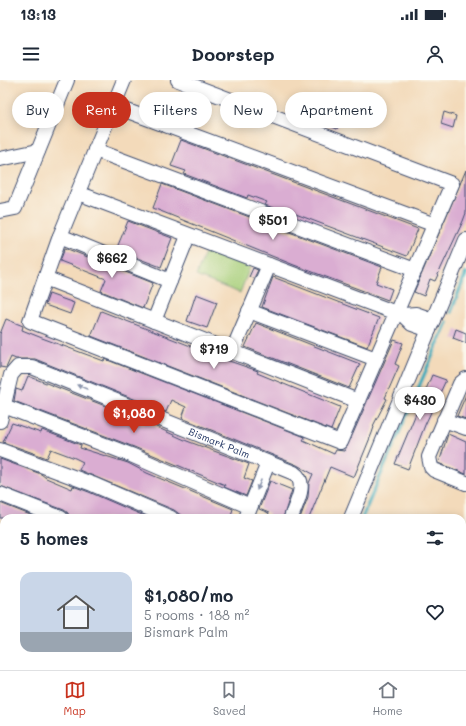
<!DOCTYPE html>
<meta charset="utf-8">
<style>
:root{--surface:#fff;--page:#f6f6f7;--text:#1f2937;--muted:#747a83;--line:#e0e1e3;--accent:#c8321e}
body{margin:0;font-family:Mali,sans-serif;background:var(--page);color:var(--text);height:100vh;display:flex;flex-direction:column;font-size:15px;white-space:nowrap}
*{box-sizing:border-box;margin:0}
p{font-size:13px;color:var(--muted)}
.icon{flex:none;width:22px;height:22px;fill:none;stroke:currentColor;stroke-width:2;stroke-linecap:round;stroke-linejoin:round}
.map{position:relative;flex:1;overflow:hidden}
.sheet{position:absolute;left:0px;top:434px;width:466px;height:156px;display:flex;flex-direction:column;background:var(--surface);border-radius:12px 12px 0 0;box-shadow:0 2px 10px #0003}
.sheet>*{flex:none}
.guide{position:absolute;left:12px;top:12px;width:442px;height:36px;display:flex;gap:8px}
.price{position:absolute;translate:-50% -34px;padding:0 9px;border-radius:14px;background:#fff;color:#222;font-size:13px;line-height:26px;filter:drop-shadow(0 1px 2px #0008)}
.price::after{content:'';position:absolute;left:50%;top:24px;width:12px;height:9px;margin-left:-6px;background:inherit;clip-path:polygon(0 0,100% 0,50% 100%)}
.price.current{background:var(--accent);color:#fff}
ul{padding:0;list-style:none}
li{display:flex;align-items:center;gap:12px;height:100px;padding:0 20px}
li span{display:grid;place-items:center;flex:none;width:112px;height:80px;border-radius:12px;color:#555}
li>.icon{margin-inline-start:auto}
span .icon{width:48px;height:48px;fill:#fffc;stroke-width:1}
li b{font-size:17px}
h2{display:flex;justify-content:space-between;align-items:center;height:48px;padding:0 20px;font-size:17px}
.chip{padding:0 14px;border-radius:18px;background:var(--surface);box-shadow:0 2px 10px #0003;font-size:14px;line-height:36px}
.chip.current{background:var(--accent);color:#fff}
.status{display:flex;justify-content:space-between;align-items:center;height:28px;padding:0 20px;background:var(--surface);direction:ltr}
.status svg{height:11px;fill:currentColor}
header{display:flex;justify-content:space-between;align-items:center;height:52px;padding:0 20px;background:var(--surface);font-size:18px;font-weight:800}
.menu{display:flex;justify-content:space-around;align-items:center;height:56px;border-top:1px solid var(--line);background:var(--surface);font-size:11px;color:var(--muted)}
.menu a{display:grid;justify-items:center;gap:2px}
.menu .current{color:var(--accent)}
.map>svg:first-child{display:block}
.green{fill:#a7cf7a;stroke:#617f6c}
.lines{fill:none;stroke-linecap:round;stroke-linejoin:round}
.stream{stroke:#3eabbc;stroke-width:3.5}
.building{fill:#daadd2}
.minor-casing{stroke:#3b496c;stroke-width:16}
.minor{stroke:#fff;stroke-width:14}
.oneway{fill:#8d97ae}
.labels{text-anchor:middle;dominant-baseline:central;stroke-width:3;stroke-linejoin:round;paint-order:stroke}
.street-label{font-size:10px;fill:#1b2f5e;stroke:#fbf7ec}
</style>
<div class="status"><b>13:13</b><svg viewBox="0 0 49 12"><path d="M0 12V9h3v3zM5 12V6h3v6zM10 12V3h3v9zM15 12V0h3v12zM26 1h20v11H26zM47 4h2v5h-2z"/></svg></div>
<header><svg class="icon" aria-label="menu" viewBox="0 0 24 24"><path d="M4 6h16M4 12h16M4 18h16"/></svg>Doorstep<svg class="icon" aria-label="person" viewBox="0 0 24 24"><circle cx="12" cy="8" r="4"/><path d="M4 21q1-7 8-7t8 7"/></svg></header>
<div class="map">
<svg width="466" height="590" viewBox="0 0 466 590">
<rect width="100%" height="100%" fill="#fbf7ec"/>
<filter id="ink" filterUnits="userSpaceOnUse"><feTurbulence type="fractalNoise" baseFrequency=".025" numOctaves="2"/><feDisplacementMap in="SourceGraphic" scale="8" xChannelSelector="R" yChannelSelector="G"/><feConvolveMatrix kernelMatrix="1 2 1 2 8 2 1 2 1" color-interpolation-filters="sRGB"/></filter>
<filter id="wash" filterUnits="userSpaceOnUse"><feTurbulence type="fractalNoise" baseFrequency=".012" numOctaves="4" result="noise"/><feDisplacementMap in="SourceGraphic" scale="16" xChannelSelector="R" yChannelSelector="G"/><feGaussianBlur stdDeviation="0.9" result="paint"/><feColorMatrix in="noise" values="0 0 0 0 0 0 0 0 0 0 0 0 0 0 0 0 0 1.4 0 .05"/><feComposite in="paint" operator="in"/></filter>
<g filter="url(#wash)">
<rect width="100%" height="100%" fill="#f3daba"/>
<path class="green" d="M206,170L250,187L240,213L196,196Z"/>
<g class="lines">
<path class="stream" d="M451,232L466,193
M362,438L447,242
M300,590L302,586"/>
</g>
<g id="blocks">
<path class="building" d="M444,32L456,36L453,48L441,44Z
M328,34L341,39L337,49L324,44Z
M181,60L418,149L407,176L285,130L284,132L265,125L267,122L248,115L247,118L184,94L186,91L171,86Z
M466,90V133L463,141L435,201L430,199L424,216L414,212Z
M162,104L382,187L376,203L392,209L388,220L294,185L153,128Z
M128,141L172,158L161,187L116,170Z
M65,168L153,203L143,228L101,211L106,199L60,181Z
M253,188L258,190L254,198L249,197Z
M273,197L379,238L367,267L262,227Z
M49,214L74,223L70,234L45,225Z
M196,214L217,222L207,248L187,241Z
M101,231L229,281L258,291L257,293L340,327L331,350L91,256Z
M6,239L23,246L22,250L42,258L104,281L105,279L305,357L303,360L334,374L336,370L344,371L348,365L394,260L403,263L395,284L399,286L385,318L387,319L373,346L374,347L372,353L354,397L330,387L309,438H300L308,417L309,403L313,394L297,385L182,338L186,327L171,320L166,332L35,279H16L11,277L6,288L0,287V254Z
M256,243L360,284L349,308L245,267Z
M456,249L466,253V263L453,258Z
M432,295L446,300L425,345L408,389L395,384Z
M28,296L113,329L112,333L130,340L144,345L145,342L187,361L249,384L244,398L252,401L246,416L224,407L225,405L134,367L14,321L16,309L22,311Z
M466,315V339L457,336Z
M12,343L41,353L42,350L81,365L80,368L128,383L147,393L233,429L230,438H181L182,436L174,430L79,390L83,382L75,378L51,369L47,378L3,362Z
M448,354L466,362V394L439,383Z
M0,379L41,394L46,398L72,409L73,406L89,412L149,438H69L68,433L64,430L0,406Z
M270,401L292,410L283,438H267L269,433L259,429Z
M0,423L38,438H0Z"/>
</g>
</g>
<g filter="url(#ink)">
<use href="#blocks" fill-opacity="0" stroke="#3b496c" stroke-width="1"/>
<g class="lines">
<defs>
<g id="minor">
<path d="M124,0L60,156L30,241L340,362L452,104L178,0"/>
<path d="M114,26L435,145"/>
<path d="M95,70L415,190"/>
<path d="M0,79L38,71"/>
<path d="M78,113L396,233L403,235L416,234L433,240"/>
<path d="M0,131L15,128L67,0"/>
<path d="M60,156L170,201"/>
<path d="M45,198L358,321"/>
<path d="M249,231L376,279"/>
<path d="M403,235L412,244L429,250"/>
<path d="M154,241L188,156"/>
<path d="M232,272L269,185"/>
<path d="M466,299L460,304L429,377L431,387L434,390L466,403"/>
<path d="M4,326L131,375L250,427"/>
<path d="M444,340L466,348"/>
<path id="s1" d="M0,341L11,295L18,287H32L294,393C309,403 295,425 291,438"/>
<path d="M0,370L92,404L171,438"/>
<path d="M0,414L61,438"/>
<path d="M246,438L268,383"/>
<path d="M351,438L466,160"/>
<path d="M0,460L4,462"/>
<path d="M0,513L4,515"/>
<path d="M197,586L207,590"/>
<path d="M230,590L233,586"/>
<path d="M287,590L289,586"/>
</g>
</defs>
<use href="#minor" class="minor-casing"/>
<use href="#minor" class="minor"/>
</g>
<defs><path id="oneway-solid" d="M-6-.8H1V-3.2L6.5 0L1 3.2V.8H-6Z"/></defs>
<g class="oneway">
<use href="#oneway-solid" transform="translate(82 307) rotate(-158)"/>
<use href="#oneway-solid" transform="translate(259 405) rotate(112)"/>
</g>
</g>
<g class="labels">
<g class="street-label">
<text stroke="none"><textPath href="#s1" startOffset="274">Bismark Palm</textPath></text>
</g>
</g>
</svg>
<b class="price" style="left:273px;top:161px">$501</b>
<b class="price" style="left:112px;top:199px">$662</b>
<b class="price" style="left:214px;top:290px">$719</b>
<b class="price" style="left:420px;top:341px">$430</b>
<b class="price current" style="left:134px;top:354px">$1,080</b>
<div class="guide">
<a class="chip">Buy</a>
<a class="chip current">Rent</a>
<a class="chip">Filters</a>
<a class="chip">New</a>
<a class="chip">Apartment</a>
</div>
<section class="sheet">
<h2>5 homes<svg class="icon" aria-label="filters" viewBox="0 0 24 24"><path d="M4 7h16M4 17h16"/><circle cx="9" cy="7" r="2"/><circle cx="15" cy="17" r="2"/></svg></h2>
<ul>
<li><span style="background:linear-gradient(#c9d6e8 75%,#9aa5b1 0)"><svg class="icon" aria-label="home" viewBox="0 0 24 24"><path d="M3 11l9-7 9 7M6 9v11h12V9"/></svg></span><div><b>$1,080/mo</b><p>5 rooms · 188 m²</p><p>Bismark Palm</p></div><svg class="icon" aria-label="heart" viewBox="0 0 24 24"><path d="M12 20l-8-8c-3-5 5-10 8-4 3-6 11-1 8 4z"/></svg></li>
</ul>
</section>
</div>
<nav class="menu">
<a class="current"><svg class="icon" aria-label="map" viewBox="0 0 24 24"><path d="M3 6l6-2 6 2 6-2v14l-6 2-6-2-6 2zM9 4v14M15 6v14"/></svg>Map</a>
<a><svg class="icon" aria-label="saved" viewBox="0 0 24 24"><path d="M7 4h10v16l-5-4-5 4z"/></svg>Saved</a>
<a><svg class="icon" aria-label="home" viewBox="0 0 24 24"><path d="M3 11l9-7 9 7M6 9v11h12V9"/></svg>Home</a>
</nav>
